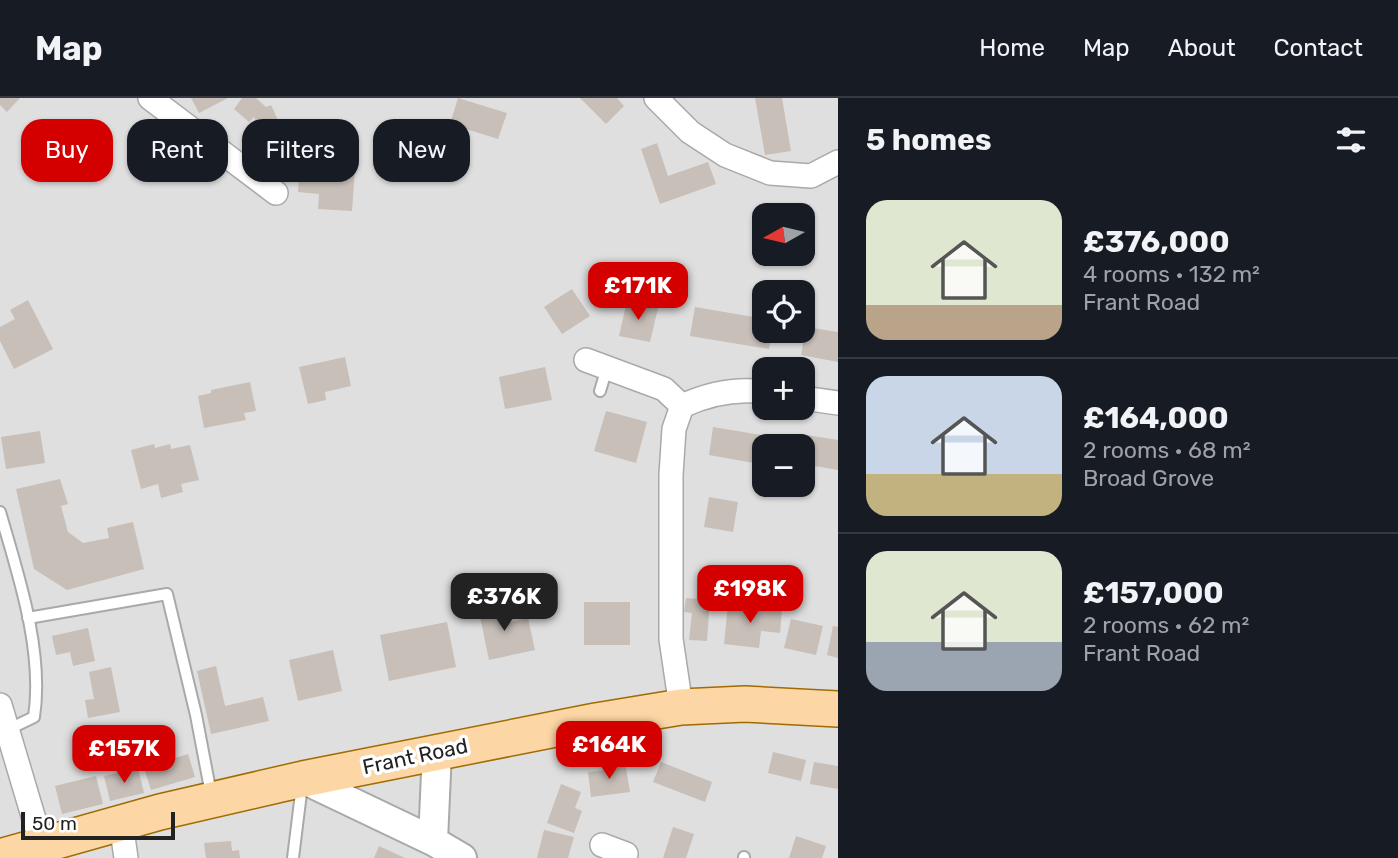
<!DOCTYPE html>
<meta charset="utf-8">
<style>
:root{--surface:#171b24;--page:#242831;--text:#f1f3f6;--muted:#9ea1a6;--line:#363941;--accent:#d40000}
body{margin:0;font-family:Rubik,sans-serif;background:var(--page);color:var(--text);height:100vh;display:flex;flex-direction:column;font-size:26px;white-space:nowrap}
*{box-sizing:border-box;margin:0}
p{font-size:23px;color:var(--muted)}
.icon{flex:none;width:38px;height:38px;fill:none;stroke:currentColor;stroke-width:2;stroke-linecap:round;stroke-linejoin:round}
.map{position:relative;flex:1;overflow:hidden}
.sheet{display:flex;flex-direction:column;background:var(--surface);width:560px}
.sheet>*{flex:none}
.top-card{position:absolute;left:21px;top:21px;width:665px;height:63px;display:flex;gap:14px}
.needle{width:46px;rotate:262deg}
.buttons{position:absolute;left:752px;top:105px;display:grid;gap:14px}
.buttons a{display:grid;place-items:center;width:63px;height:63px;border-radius:14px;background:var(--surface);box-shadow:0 2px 5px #0004;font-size:35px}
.scale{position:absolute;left:21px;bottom:18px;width:154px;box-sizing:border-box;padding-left:7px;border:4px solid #222;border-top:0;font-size:19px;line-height:24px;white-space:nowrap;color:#222;-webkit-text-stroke:5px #fff;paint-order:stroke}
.price{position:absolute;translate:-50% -60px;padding:0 16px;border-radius:14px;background:var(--accent);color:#fff;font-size:23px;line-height:46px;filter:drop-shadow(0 2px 4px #0008)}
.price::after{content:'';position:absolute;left:50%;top:42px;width:21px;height:16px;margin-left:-10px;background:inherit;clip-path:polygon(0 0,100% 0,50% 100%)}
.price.active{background:#222;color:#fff}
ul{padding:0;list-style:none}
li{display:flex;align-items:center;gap:21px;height:175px;padding:0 28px}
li+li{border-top:2px solid var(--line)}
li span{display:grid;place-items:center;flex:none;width:196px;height:140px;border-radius:21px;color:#555}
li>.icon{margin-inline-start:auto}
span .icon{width:84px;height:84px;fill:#fffc;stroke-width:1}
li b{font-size:30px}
h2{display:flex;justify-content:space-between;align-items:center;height:84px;padding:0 28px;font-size:30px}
.chip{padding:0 24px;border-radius:21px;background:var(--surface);box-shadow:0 2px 5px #0004;font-size:24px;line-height:63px}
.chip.active{background:var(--accent);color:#fff}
header{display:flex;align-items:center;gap:42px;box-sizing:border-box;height:98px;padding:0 35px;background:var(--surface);border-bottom:2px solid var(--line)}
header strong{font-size:33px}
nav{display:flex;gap:38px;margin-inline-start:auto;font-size:24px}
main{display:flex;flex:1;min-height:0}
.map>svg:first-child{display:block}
.residential{fill:#e0dfdf;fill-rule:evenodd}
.building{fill:#c7bfb8}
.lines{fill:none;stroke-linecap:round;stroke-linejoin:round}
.service-casing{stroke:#a9a9a9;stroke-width:14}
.minor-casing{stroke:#a9a9a9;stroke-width:26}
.tertiary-casing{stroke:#a9a9a9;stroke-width:32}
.primary-casing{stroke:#a06b00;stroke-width:38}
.service{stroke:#fff;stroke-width:10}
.minor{stroke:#fff;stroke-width:23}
.tertiary{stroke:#fff;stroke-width:28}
.primary{stroke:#fcd6a4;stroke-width:35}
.labels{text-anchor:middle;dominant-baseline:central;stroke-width:7;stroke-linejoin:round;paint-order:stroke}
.street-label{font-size:21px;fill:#222;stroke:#fff}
</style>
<header>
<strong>Map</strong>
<nav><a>Home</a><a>Map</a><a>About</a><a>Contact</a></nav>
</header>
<main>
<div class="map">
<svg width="838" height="760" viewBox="0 0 838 760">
<rect width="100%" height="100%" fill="#f2efe9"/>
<path class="residential" d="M0,0H838V760H0ZM765,117H803V156H765ZM765,194H803V233H765ZM765,271H803V310H765ZM765,348H803V387H765Z"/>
<path class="building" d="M0,0H20L7,14L0,7Z
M191,0H228L199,15Z
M242,0H256L266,9L271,7L290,48L272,57L269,50L249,59L241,42L261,32L254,19L249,24L234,11Z
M458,0L507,15L498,41L450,26Z
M580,0H617L624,8L606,26Z
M755,0H782L791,53L765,57Z
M657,45L668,78L708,64L716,86L660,106L641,51Z
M326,56L356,58L352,113L318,111L319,96L298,94L300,64L326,65Z
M572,191L590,218L562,236L544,209Z
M28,202L53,251L14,271L0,243V229L15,221L10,212Z
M627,203L658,210L650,244L619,238Z
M695,209L765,221V233H772L769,251L690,238Z
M806,229L838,234V264L801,257Z
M345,259L351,288L325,294L326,302L308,306L299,269Z
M545,269L552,302L505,311L499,279Z
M250,284L256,313L244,315L246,322L204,330L198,298L211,295V292Z
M606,313L647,324L636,365L594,353Z
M713,329L792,342L791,348H765V367L709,357Z
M40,333L45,365L6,371L1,339Z
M800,336L838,342V372L803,366V348H798Z
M154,346L155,350L170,346L171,351L190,347L199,382L181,386L183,394L161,400L158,386L141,391L131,352Z
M60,381L68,406L61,408L68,434L83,445L109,440L107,430L133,424L144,471L67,492L34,471L16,391Z
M709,399L738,404L733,434L704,429Z
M686,500L710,502L707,543L689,542L692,515L684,514Z
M502,504L507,525L528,520L535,552L489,562L478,509Z
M584,504H630V547H584Z
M728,506L782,512L780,535L761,533L759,550L724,546Z
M791,521L823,528L816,557L784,550Z
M447,524L456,569L389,583L380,537Z
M833,528L838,529V560L827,557Z
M88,530L95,563L73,568L70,554L56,557L52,538Z
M333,552L342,593L298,603L289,562Z
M216,568L225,608L263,599L269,623L211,636L197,573Z
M111,569L120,614L88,620L85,602L94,601L89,574Z
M773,654L806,662L801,683L768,675Z
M188,656L195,679L151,692L144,670Z
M625,664L630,694L591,699L588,674L608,672L607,667Z
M661,664L712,684L705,704L653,684Z
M814,664L838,668V691L810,686Z
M138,670L144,695L110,703L104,678Z
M96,678L103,706L62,716L55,688Z
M561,686L581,694L575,710L582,713L574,735L547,725Z
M673,729L694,736L686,760H663Z
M544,732L574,739L568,760H537Z
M796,738L826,748L822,760H789Z
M231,743L232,753L239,752L240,760H206L204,745Z
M379,748L405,760H374Z"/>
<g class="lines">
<defs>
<path id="service" d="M600,293L607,270
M0,414C18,476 44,553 34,619L7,632
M28,520L167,496L196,617L211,696
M293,760L302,687
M744,760V759"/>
<path id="minor" d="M150,0L276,95
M656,0L690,34L725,57L770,75L811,78L838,64
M586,262L664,291L682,308
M803,300L838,305
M0,607L42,748
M681,609L671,541V377L674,331L682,308C708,296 736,290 765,294
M121,725L126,760
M602,747L626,756"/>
<path id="tertiary" d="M437,653L433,743L462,760
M303,681L433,743"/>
<path id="primary" d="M0,759L160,714L303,681L596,623L681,609L745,606L838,611"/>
</defs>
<use href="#service" class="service-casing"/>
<use href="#minor" class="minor-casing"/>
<use href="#tertiary" class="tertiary-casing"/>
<use href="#primary" class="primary-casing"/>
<use href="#service" class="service"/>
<use href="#minor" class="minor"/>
<use href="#tertiary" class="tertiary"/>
<use href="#primary" class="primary"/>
</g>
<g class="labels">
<g class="street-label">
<text transform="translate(415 658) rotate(-12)">Frant Road</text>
</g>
</g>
</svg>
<div class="buttons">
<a><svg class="needle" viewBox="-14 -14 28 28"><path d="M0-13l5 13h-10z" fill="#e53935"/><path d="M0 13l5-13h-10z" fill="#9ea1a6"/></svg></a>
<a><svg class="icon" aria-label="locate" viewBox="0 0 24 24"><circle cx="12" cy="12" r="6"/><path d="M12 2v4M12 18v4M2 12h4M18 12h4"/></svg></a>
<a>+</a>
<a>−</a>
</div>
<div class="scale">50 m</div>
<b class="price" style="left:638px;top:224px">£171K</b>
<b class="price" style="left:750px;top:527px">£198K</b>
<b class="price active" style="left:504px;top:535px">£376K</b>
<b class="price" style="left:609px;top:683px">£164K</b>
<b class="price" style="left:124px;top:687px">£157K</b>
<div class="top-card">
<a class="chip active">Buy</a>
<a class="chip">Rent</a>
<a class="chip">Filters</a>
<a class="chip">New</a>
</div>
</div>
<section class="sheet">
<h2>5 homes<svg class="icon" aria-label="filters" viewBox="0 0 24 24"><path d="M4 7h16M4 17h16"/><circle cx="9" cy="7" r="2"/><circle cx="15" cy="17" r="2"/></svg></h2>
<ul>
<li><span style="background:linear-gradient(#dfe7d0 75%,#b9a48a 0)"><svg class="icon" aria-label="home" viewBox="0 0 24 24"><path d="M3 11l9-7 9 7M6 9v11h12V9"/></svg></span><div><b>£376,000</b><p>4 rooms · 132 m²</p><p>Frant Road</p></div></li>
<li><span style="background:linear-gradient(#c9d6e8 70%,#c2b280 0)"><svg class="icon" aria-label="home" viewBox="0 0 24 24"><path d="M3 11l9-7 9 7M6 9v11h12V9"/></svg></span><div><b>£164,000</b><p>2 rooms · 68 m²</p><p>Broad Grove</p></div></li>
<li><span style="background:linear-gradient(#dfe7d0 65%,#9aa5b1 0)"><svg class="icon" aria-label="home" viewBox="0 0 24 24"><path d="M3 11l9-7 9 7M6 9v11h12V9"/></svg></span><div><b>£157,000</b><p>2 rooms · 62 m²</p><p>Frant Road</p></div></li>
</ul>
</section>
</main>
